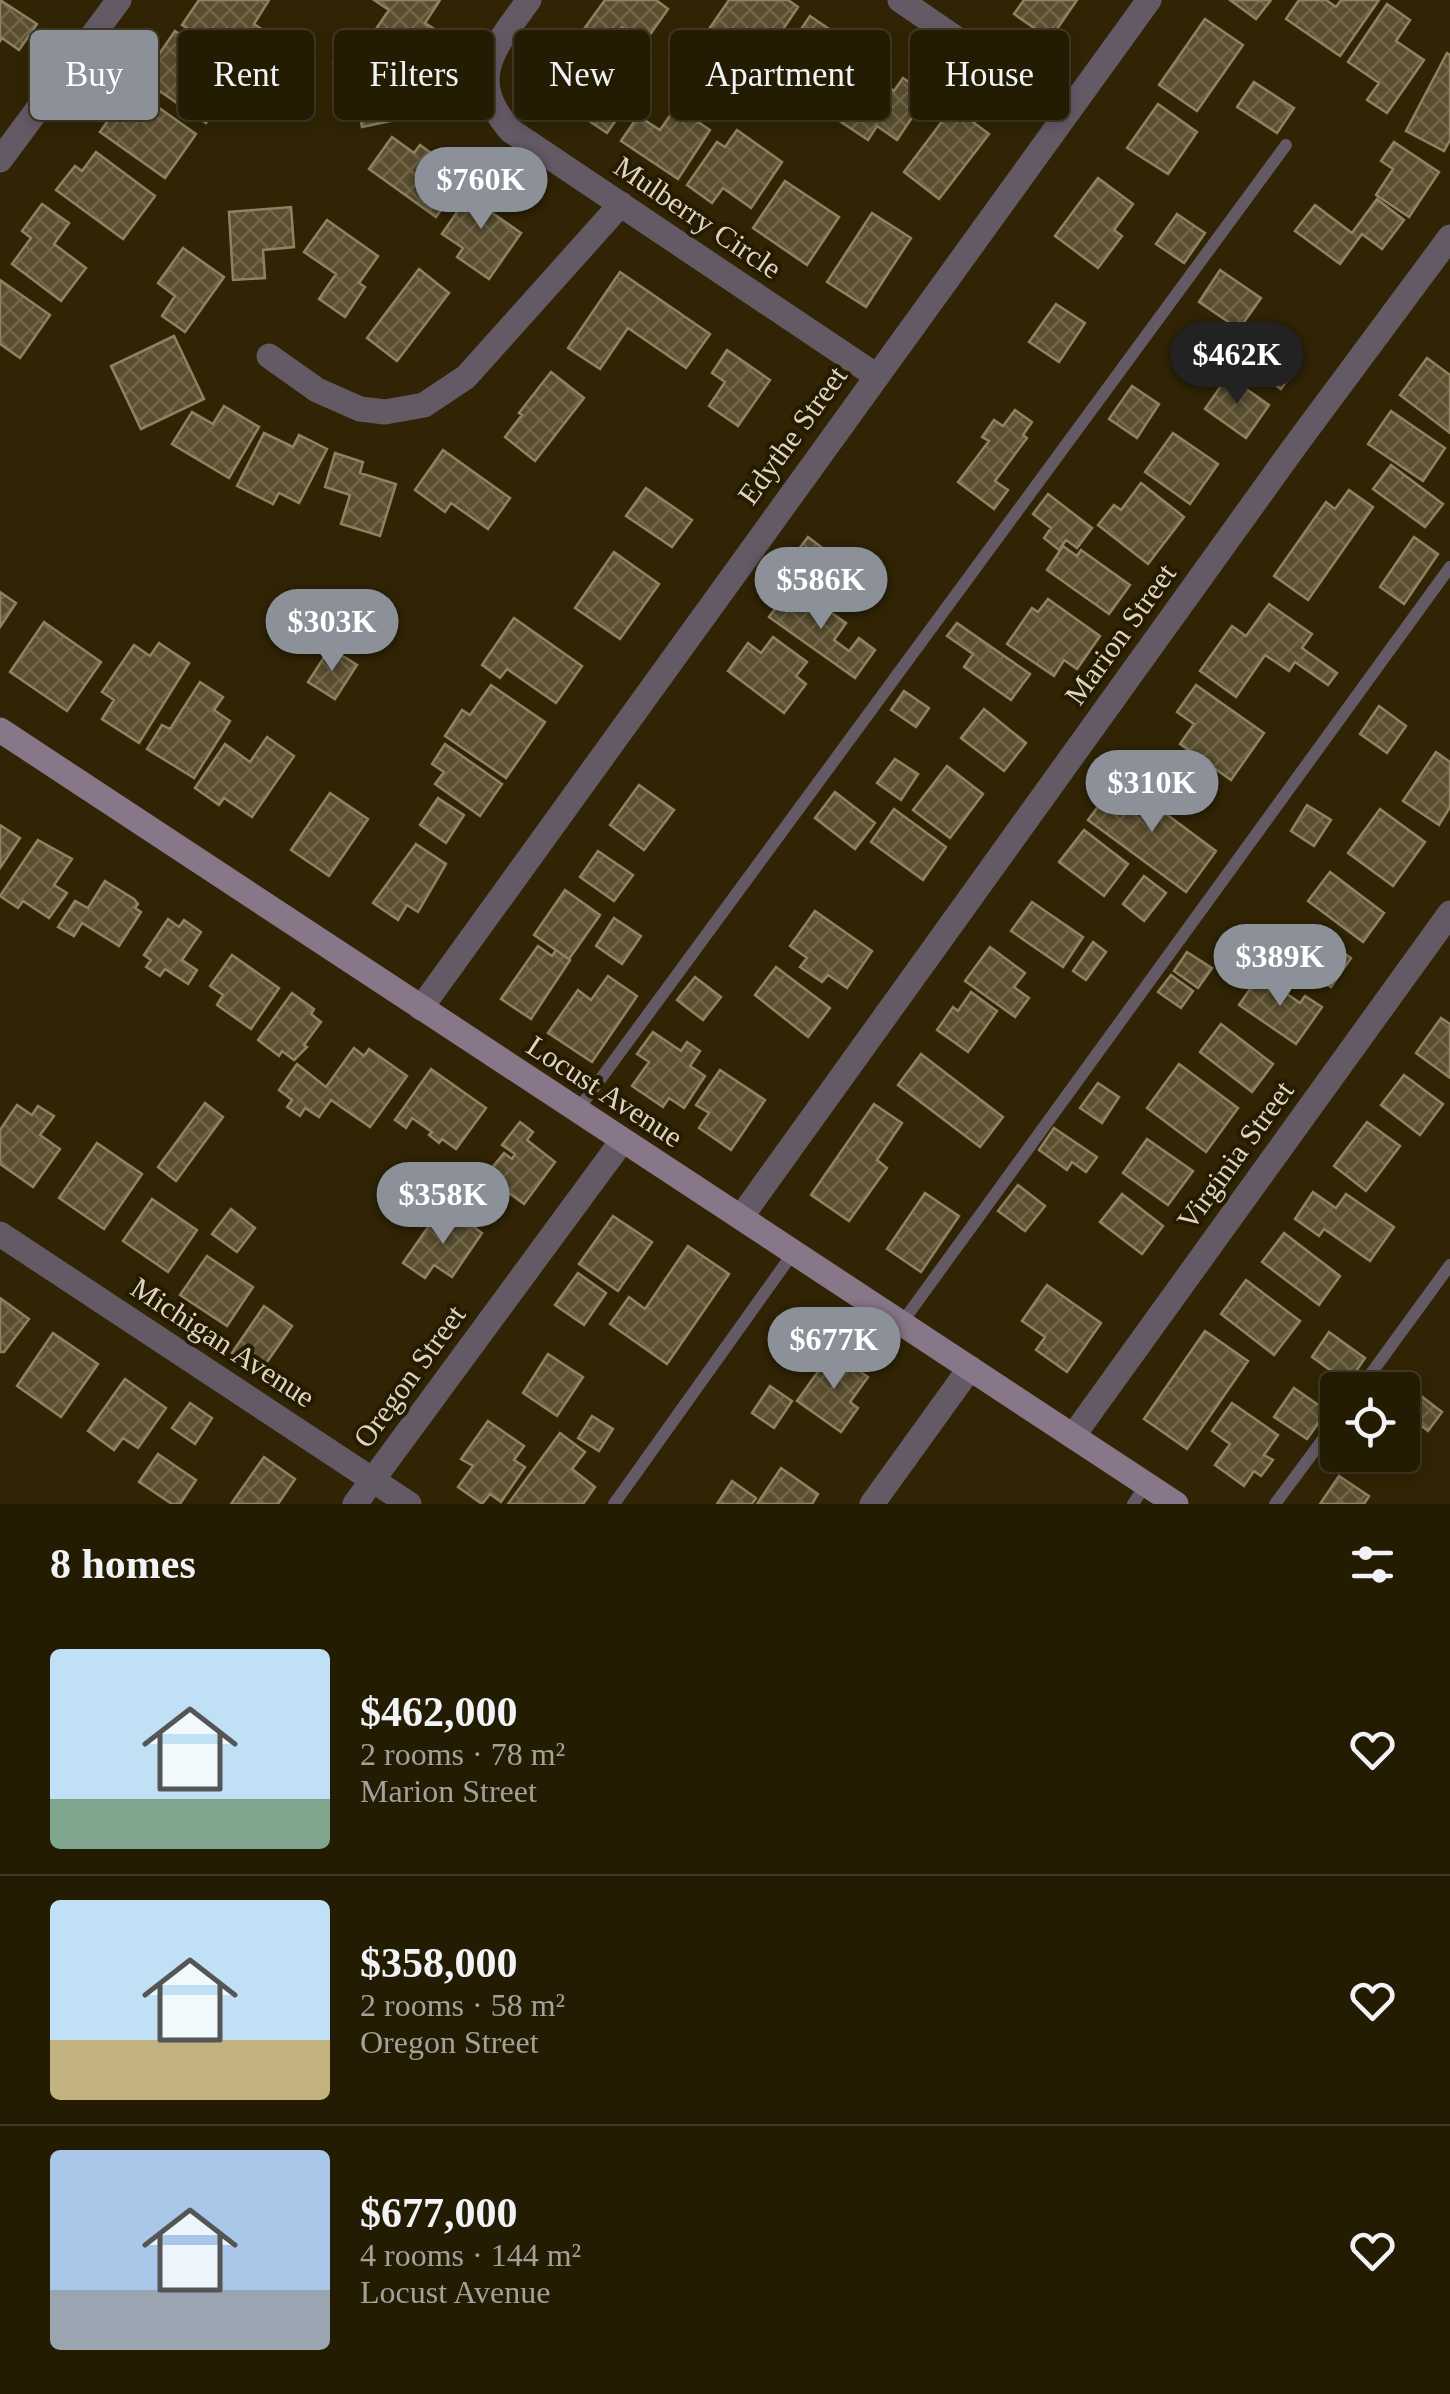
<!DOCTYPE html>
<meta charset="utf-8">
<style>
:root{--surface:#241b03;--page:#2c240d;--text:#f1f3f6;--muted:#a3a19a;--line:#413925;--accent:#8c9099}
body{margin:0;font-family:"Times New Roman",serif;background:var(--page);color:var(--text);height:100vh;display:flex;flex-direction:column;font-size:38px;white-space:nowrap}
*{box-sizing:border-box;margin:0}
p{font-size:32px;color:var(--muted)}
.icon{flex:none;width:55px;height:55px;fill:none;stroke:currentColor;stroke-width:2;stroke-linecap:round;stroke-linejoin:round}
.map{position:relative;height:1504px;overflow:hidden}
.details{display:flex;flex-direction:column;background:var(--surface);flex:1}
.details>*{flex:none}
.banner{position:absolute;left:30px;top:30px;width:1390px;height:90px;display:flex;gap:20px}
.buttons{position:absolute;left:1320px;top:1372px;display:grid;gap:20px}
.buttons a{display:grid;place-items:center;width:100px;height:100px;border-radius:10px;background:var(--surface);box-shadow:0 5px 15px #0003,0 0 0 2px var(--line);font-size:50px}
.price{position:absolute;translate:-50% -85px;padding:0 22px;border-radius:35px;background:var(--accent);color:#fff;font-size:32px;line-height:65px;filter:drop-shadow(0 2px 5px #0008)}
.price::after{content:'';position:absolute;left:50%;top:60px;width:30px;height:22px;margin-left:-15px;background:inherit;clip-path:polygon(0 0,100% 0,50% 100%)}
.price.on{background:#222;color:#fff}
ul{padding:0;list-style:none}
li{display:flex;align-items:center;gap:30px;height:250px;padding:0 50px}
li+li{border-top:2px solid var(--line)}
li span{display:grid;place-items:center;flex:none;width:280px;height:200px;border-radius:10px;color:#555}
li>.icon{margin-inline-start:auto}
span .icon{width:120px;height:120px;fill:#fffc;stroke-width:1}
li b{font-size:42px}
h2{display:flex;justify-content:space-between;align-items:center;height:120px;padding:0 50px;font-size:42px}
.pill{padding:0 35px;border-radius:10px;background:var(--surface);box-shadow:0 5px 15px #0003,0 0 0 2px var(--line);font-size:35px;line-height:90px}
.pill.on{background:var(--accent);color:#fff}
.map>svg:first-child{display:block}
.building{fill:url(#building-cross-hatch);stroke:#8f8261;stroke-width:2.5}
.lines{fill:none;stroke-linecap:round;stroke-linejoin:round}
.lane{stroke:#645a66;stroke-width:12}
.street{stroke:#645a66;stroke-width:25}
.secondary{stroke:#877789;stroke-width:25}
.labels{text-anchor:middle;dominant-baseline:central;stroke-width:8;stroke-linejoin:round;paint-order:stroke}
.street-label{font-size:30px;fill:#dcd5c4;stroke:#261b00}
</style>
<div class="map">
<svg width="1450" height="1504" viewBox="0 0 1450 1504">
<defs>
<pattern id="building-cross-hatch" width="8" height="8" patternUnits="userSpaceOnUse" patternTransform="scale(2.5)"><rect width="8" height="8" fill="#5a4e2f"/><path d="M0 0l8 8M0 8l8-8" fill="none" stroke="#71674c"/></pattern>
</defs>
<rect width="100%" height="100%" fill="#302404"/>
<path class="building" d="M0,0L37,24L19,50L2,38L0,41Z
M199,0H269L254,24L266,32L243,66L182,25Z
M374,0H440L425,23L436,30L418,57L376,29L389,10Z
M605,0H656L668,9L644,43L622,27L609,47L584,29Z
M729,0H788L798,7L769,50L761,44L749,61L707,32Z
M1024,0H1077L1050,39L1014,14Z
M1230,0H1271L1256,19Z
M1299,0H1326L1336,7L1341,0H1379L1340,56L1286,19Z
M1387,4L1410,20L1396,41L1424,60L1387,113L1367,100L1379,83L1348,62Z
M810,16L863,52L831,99L778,63Z
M1205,19L1243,45L1197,111L1159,85Z
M175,31L226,66L215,81L229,91L206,123L142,79Z
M565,48L597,70L604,59L622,71L615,81L634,94L607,133L539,87Z
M392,51L405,118L362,127L356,98L341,101L333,63Z
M1447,53L1450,55V140L1444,151L1406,131Z
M864,70L894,91L903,78L927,95L897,140L877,126L868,140L832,116Z
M1254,82L1294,108L1277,133L1237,107Z
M131,88L196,134L165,178L100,132Z
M1158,104L1197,132L1168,174L1127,148Z
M676,107L710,130L678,179L621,141L638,116L660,130Z
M953,107L989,134L939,199L904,172Z
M737,130L782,162L751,208L723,188L712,203L687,185L717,142L725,147Z
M392,137L414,153L420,145L464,177L436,217L369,169Z
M1394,142L1439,172L1409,217L1376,195L1393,169L1381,161Z
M96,152L155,196L123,239L56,190L75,166L82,171Z
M1098,178L1133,204L1114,230L1122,236L1098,268L1055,236Z
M785,181L839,217L807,265L753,228Z
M477,183L500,199L491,212L521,233L489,279L457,257L463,248L442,234Z
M1377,199L1404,220L1382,249L1362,234L1340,264L1295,231L1315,205L1352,233Z
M42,204L69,223L54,244L86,268L61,301L12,264L31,238L22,231Z
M291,207L294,247L263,250L265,278L233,280L229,212Z
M872,213L911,238L866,307L827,282Z
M1177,214L1205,233L1184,263L1156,244Z
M327,220L378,256L359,283L365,287L345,317L319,299L336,274L304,252Z
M183,248L224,277L185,332L162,316L175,296L158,283Z
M419,269L449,293L397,361L367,338Z
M1220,270L1261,298L1239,329L1199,302Z
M620,272L710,334L686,368L628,328L600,369L568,348Z
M0,280L50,315L20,358L0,344Z
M1056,304L1085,323L1059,362L1029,342Z
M174,336L204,399L141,429L111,366Z
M1273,342L1300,363L1281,389L1253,369Z
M727,350L770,380L738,426L709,406L725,382L712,373Z
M1427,358L1450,375V433L1400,395Z
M551,372L584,398L535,461L505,437L522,415L519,413Z
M1228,376L1269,405L1246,438L1205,409Z
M1132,386L1159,404L1137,438L1109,419Z
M224,406L259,427L229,478L172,444L192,412L213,424Z
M1015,410L1032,422L1023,435L1027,438L995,481L1008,490L994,509L958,482L989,441L982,437L994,420L1003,426Z
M1391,411L1445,448L1423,481L1368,444Z
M264,433L293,447L299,435L327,449L299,503L279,493L273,504L237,486Z
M1173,433L1218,464L1190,504L1145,472Z
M443,450L510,498L488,529L451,503L445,512L415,490Z
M335,453L363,462L360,473L396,484L380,536L341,524L350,495L325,487Z
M1391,465L1443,504L1425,527L1373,489Z
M1141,483L1184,517L1148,564L1098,525L1114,505L1121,510Z
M646,488L692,520L672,547L626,516Z
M1349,490L1373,507L1308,600L1274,576L1326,502L1335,509Z
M1048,494L1092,528L1077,548L1066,540L1059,550L1044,538L1051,528L1033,514Z
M808,537L862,578L843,603L789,562Z
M1414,537L1438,554L1404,604L1380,587Z
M1063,546L1077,556L1081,550L1130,585L1109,614L1047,570Z
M614,552L659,584L620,639L575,608Z
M788,591L808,605L812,599L846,623L834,640L849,651L859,638L875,650L855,678L769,617Z
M0,592L16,603L0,627Z
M1048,599L1100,636L1077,669L1064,660L1054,676L1007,644L1032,608L1038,612Z
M1269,604L1312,634L1302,648L1337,673L1328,685L1295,662L1289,671L1265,655L1236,697L1200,671L1232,626L1246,636Z
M514,618L582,666L556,703L507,669L500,678L482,665Z
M44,622L101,662L67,711L10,672Z
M957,623L1030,674L1011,700L964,667L973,654L947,636Z
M773,637L807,662L796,676L806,684L784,713L728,671L748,643L761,653Z
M159,643L189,663L139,743L102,719L114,700L102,692L134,645L150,656Z
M330,648L357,665L335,699L308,682Z
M200,682L223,697L214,710L230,721L194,778L147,749L162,725L170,729Z
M491,685L545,722L506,778L445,736L462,710L470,715Z
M1196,685L1264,733L1231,780L1180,744L1194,724L1177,712Z
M904,691L929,708L916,727L891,710Z
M1379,706L1406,726L1387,753L1360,734Z
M984,709L1026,743L1004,771L961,738Z
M267,737L294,756L252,817L224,798L219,805L195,788L225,744L250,762Z
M445,744L502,784L480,816L435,784L444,772L432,764Z
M1436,752L1450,762V807L1439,825L1403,801Z
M895,759L918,774L901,800L877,783Z
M947,766L983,794L950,838L913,810Z
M1119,779L1216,851L1186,892L1088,820Z
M639,785L674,810L644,850L610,825Z
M835,792L875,823L855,849L815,818Z
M330,793L368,819L329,876L291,850Z
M438,798L464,815L446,843L420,825Z
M1307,805L1331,820L1314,846L1291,831Z
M894,809L946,847L923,880L871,842Z
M1380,809L1425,842L1393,886L1348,853Z
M0,825L20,838L0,868Z
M1084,830L1128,864L1104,896L1059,862Z
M38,840L72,859L54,885L67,893L49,918L23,901L18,908L0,896Z
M416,844L446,864L418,912L407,905L398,920L373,903Z
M598,851L633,875L614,901L580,877Z
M1330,872L1384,913L1363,942L1308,901Z
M1144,876L1166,893L1144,921L1123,904Z
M105,881L134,899L138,904L135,908L141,912L119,946L82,923L74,936L58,927L75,901L88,908Z
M565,890L600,915L569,959L534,935Z
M1032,902L1083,937L1063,967L1011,931Z
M815,911L872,951L847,988L828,975L822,982L800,967L807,958L790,946Z
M614,918L641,936L622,964L596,946Z
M168,919L179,927L184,920L201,932L182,960L197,970L188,984L165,969L160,976L146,967L151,960L144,955Z
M1307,927L1351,958L1331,987L1279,950L1289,937L1296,942Z
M1093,942L1106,952L1086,980L1073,971Z
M538,946L552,956L556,950L570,960L531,1019L501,999Z
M990,947L1025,973L1014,987L1029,998L1015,1017L965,981Z
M1187,952L1212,968L1198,988L1174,971Z
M232,955L279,988L251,1029L217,1005L223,995L210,986Z
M776,967L830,1008L808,1037L755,995Z
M1171,975L1193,991L1181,1008L1158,992Z
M1260,975L1300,1003L1305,996L1322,1007L1296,1044L1239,1005Z
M608,976L637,996L592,1062L548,1033L578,990L591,1000Z
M695,977L721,997L703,1020L677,1000Z
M971,992L997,1011L968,1052L937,1030L953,1007L958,1011Z
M292,993L314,1009L311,1014L321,1022L304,1045L307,1047L294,1060L282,1051L279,1056L258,1040Z
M1441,1018L1450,1024V1078L1416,1053Z
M1221,1024L1273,1064L1252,1092L1200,1052Z
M653,1032L681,1051L687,1042L700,1051L690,1066L705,1076L684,1108L669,1098L663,1107L632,1086L649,1062L637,1054Z
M354,1048L364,1056L369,1049L407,1076L370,1127L331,1100L319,1117L305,1108L300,1116L287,1107L292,1100L279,1090L297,1064L326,1087Z
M921,1054L1003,1117L980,1147L898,1085Z
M1179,1064L1238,1108L1206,1152L1147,1108Z
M431,1069L486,1108L456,1149L442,1139L439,1143L429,1135L432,1132L412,1118L406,1128L395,1120Z
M720,1070L765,1100L731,1150L699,1128L709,1113L696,1105Z
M1404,1075L1443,1104L1420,1135L1381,1105Z
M1098,1083L1119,1097L1102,1123L1080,1108Z
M205,1103L223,1117L176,1181L158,1167Z
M874,1104L902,1123L877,1160L887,1168L849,1221L811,1195Z
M17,1105L32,1115L38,1106L54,1116L40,1135L60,1149L33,1187L0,1164V1130Z
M520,1122L533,1132L527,1140L555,1162L524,1204L494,1182L499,1175L491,1169L504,1153L512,1159L515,1154L502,1145Z
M1367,1122L1400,1146L1366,1191L1334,1166Z
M1054,1128L1097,1157L1086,1172L1072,1162L1067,1170L1039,1150Z
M1147,1139L1193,1171L1168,1205L1123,1173Z
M97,1143L142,1174L104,1229L59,1198Z
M1018,1185L1045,1206L1025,1231L998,1211Z
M1313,1192L1336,1208L1346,1194L1394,1227L1370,1261L1324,1229L1319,1236L1295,1219Z
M925,1193L959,1216L921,1272L887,1249Z
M1122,1194L1163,1226L1142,1254L1100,1222Z
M152,1199L197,1230L168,1272L123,1241Z
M231,1209L255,1228L237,1252L212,1234Z
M613,1216L652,1242L618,1291L579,1264Z
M435,1217L452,1229L460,1217L482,1233L452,1277L434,1265L425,1278L403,1263Z
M1284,1233L1340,1276L1319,1305L1262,1262Z
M688,1246L729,1274L667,1364L610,1324L629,1297L645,1309Z
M207,1256L253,1287L227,1326L180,1295Z
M578,1273L606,1293L584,1325L555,1305Z
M1246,1280L1300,1321L1274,1355L1221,1314Z
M1047,1285L1101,1323L1067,1372L1036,1350L1045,1337L1022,1321Z
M0,1298L29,1319L4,1352H0Z
M264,1306L292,1326L260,1372L232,1353Z
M1205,1331L1248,1361L1187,1449L1144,1419Z
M1329,1332L1365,1358L1348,1383L1312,1357Z
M53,1333L98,1364L61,1417L17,1386Z
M832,1352L868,1377L850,1402L858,1408L841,1432L797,1401Z
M548,1354L583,1377L557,1416L523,1393Z
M1391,1373L1442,1412L1428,1431L1402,1411V1390H1378Z
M125,1379L166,1408L138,1448L123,1438L114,1450L88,1431Z
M770,1386L792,1401L774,1428L752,1413Z
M1294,1388L1327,1411L1307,1439L1274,1417Z
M190,1403L212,1418L195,1444L172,1428Z
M1232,1403L1278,1435L1264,1455L1273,1460L1261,1476L1254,1471L1244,1486L1215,1465L1230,1444L1212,1431Z
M592,1416L613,1429L599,1451L578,1438Z
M488,1421L524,1446L514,1460L525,1467L501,1502L490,1494L482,1504L458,1487L473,1466L461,1459Z
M560,1433L585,1452L572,1469L595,1487L583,1504H508Z
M158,1454L196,1480L180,1504H172L139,1482Z
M264,1457L295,1479L278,1504H231Z
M781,1468L818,1494L812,1504H757Z
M1339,1476L1369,1496L1364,1504H1320Z
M732,1481L756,1498L752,1504H717Z"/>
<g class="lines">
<path class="lane" d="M577,1111L1286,145
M901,1324L1450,567
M1359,1390L1450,1265
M614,1504L793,1253
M1133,1504L1146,1484
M1275,1504L1338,1419"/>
<path class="street" d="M529,0C495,47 464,79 511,131L875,375
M900,0L1066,114
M0,160L119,0
M269,356L317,390L360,409L385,412L424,405L466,377L621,204
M421,1008L1149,0
M741,1217L1295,446L1450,237
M0,1234L409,1504
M1073,1436L1450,913
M355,1504L622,1141
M872,1504L970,1368"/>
<path class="secondary" d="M0,730L1176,1504"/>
</g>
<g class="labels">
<g class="street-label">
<text transform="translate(698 217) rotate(34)">Mulberry Circle</text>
<text transform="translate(792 435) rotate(-54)">Edythe Street</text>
<text transform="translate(1120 634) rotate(-54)">Marion Street</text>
<text transform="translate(605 1091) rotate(33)">Locust Avenue</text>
<text transform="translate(1235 1155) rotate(-54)">Virginia Street</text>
<text transform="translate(223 1342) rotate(33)">Michigan Avenue</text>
<text transform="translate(409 1376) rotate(-54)">Oregon Street</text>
</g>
</g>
</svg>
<div class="buttons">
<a><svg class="icon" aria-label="locate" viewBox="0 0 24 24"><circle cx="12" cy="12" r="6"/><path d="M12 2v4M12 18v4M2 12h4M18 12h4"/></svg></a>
</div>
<b class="price" style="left:481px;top:232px">$760K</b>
<b class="price on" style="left:1237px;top:407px">$462K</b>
<b class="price" style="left:821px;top:632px">$586K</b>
<b class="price" style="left:332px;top:674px">$303K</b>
<b class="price" style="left:1152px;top:835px">$310K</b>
<b class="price" style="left:1280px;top:1009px">$389K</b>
<b class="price" style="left:443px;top:1247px">$358K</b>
<b class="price" style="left:834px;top:1392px">$677K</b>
<div class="banner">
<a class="pill on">Buy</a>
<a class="pill">Rent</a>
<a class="pill">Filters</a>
<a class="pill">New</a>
<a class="pill">Apartment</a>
<a class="pill">House</a>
</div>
</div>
<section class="details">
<h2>8 homes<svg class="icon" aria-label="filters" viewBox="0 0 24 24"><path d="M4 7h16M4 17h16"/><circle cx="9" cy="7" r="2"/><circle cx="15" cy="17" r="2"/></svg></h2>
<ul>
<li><span style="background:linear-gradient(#bfe0f5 75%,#7fa58c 0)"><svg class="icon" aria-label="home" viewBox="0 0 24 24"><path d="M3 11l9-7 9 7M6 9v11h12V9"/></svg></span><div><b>$462,000</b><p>2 rooms · 78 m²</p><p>Marion Street</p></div><svg class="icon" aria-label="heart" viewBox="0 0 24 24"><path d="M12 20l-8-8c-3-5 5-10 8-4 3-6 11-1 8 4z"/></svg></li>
<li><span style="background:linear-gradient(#bfe0f5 70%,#c2b280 0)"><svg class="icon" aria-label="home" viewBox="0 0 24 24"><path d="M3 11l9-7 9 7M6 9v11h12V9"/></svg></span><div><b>$358,000</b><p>2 rooms · 58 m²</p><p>Oregon Street</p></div><svg class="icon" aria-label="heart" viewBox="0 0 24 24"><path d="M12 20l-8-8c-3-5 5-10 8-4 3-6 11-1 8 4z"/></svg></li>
<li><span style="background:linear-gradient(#a9c7e8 70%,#9aa5b1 0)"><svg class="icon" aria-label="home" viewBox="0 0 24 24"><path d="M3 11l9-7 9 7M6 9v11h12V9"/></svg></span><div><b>$677,000</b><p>4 rooms · 144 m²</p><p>Locust Avenue</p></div><svg class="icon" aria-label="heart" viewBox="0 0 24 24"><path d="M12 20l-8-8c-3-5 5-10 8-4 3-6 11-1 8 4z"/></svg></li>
</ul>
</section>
